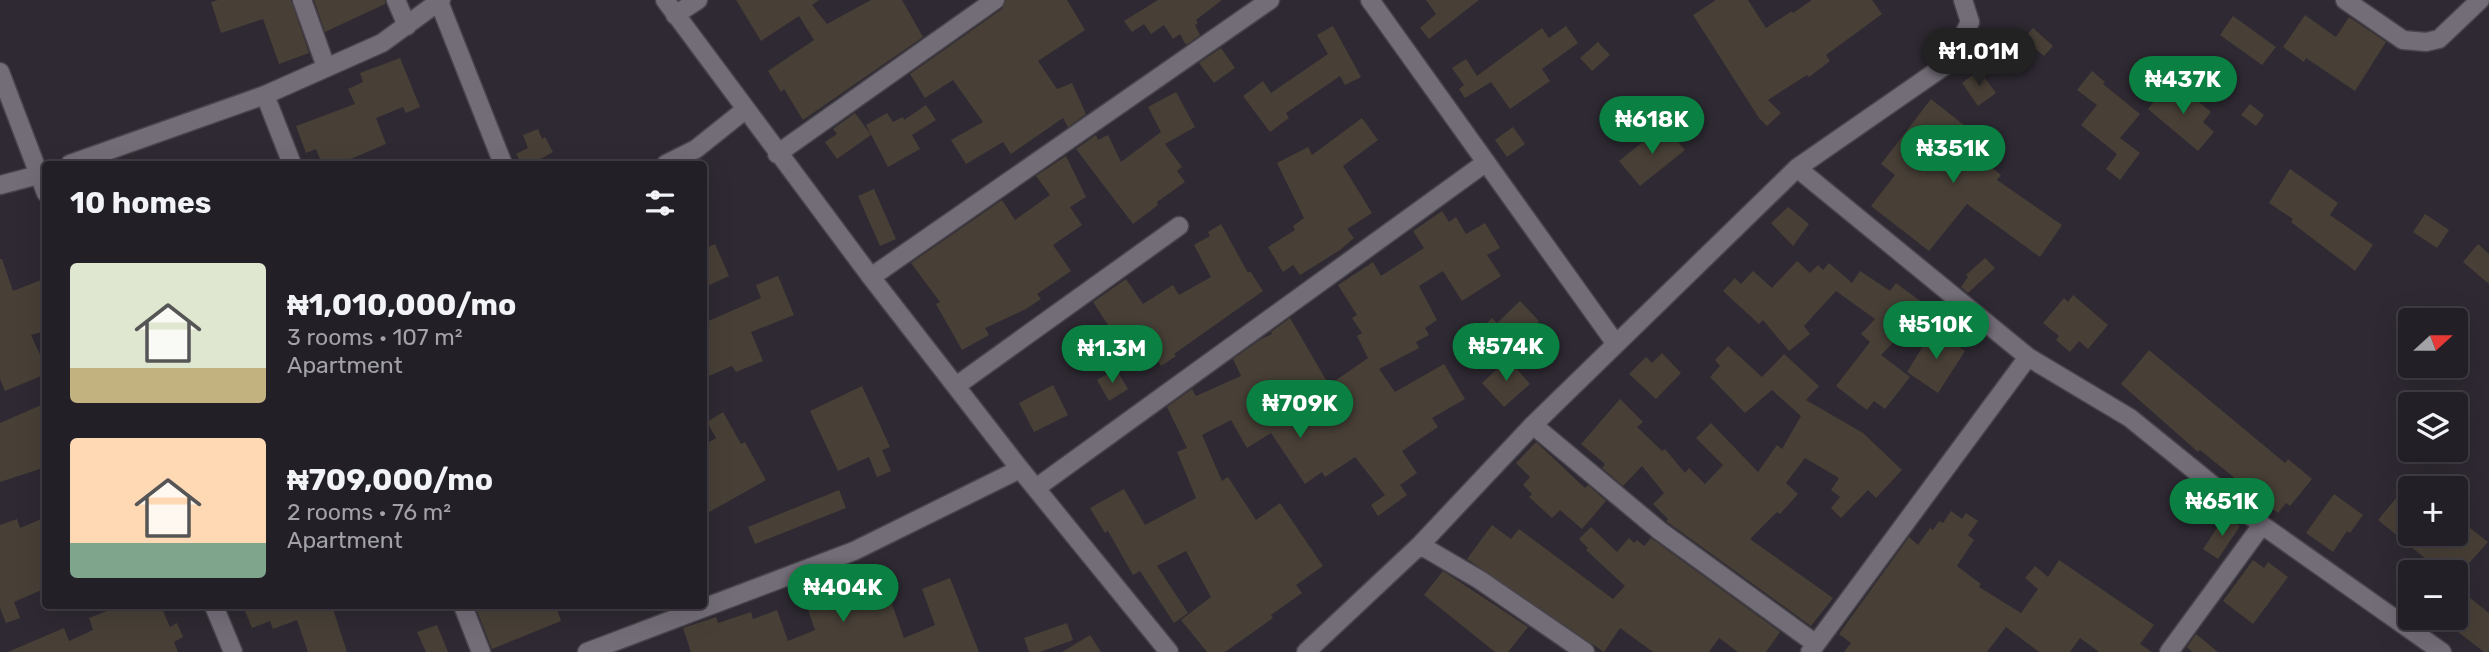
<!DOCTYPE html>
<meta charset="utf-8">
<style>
:root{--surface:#221f26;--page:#2e2c32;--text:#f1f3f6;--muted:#a2a2a7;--line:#3f3d43;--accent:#0b8043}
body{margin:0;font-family:Rubik,sans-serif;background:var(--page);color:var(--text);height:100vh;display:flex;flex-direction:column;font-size:26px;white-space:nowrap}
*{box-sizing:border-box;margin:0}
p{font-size:23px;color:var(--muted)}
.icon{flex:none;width:38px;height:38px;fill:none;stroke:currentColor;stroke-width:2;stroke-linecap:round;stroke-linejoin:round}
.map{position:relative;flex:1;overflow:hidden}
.panel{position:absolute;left:42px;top:161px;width:665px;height:448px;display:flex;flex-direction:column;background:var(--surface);border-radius:7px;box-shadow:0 7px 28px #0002,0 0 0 2px var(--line)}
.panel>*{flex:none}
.needle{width:46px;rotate:69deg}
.tools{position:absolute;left:2398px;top:308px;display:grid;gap:14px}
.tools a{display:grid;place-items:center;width:70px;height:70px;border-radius:7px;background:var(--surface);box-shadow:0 7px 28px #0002,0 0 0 2px var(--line);font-size:35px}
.price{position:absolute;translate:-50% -60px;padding:0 16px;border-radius:24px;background:var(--accent);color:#fff;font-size:23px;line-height:46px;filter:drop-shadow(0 2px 4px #0008)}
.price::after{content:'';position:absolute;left:50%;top:42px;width:21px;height:16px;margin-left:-10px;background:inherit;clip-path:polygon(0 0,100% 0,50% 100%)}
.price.current{background:#222;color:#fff}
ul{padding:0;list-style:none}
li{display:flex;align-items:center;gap:21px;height:175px;padding:0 28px}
li span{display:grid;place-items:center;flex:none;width:196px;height:140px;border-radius:7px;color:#555}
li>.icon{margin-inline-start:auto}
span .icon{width:84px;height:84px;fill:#fffc;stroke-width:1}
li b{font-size:30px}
h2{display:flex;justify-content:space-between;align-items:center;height:84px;padding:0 28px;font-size:30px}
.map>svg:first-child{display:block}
.building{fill:#484037}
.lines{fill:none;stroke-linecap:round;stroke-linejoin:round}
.minor-casing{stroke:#48444c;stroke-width:21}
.minor{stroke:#736d78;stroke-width:18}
</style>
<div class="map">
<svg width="2489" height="652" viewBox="0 0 2489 652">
<rect width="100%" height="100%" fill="#2e2932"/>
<path class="building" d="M218,0H291L309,53L279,64L263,19L221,33L211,2Z
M314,0H385V4L325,32Z
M736,0H819L812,5L827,24L871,0H902L923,37L803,120L784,89L781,92L768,71L814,40L799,16L761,41Z
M1006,0H1067L1085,30L1038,61L1057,89L1072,83L1086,114L1068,127L1063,118L1011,154L1003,142L966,164L951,140L983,122L953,80L925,98L910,74L1002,9Z
M1158,0H1222L1196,20L1198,23L1195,25L1200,35L1186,45L1180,34L1173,39L1164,25L1151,34L1144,24L1132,32L1124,21Z
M1426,0H1479L1429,39L1420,28L1436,14Z
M1716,0H1748L1766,28L1792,11L1793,13L1812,0H1872L1882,14L1826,55L1830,61L1809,77L1807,75L1768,100L1781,113L1767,126L1759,118L1693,15Z
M2305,15L2336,37L2349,17L2386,42L2355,91L2306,58L2304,62L2283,47Z
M2233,16L2276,47L2262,65L2220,35Z
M1333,26L1361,77L1345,85L1340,76L1286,113L1289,118L1270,132L1243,96L1263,81L1271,93L1328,54L1317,35Z
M1566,26L1578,43L1542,69L1550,81L1510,109L1491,82L1465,98L1459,89L1464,85L1452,68L1466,59L1477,76L1542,28L1549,38Z
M2033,28L2053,46L2044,56L2024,39Z
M1598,42L1610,55L1592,71L1580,58Z
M1221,48L1235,68L1214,83L1199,63Z
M400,58L420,107L406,113L403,107L376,118L386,144L339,164H322L316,149L306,153L296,126L355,104L348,89L363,82L360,73Z
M1979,70L1996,93L1978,106L1962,83Z
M2092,71L2105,82L2103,84L2140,114L2120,138L2140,153L2120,180L2106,169L2117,154L2081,125L2097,105L2077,90Z
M2180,86L2211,112L2203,122L2214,132L2198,151L2148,109L2165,87L2173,94Z
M1176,92L1195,127L1165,144L1182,167L1177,171L1185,182L1157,202L1158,205L1133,224L1076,149L1096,135L1098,140L1108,135L1121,162L1161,132L1148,107Z
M1931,99L1994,149L1981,159L2001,175L1997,180L2062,225L2040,257L1967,204L1929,251L1871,206L1895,175L1881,164Z
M2250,104L2264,115L2256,126L2241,115Z
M926,105L936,120L912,135L920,149L888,167L866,125L887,113L893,122L903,117L904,120Z
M855,113L871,135L837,159L825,142L837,134L833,129Z
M1362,118L1378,140L1343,166L1372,213L1347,229L1354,238L1340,250L1300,275L1293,265L1283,272L1268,247L1295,230L1293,226L1304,218L1277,163L1308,147L1312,155Z
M1664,125L1685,150L1640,186L1619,161Z
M1513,127L1525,144L1507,157L1495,140Z
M538,129L542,139L545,137L553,152L532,164H522L516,154L528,148L523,135Z
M1066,156L1086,197L1070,207L1082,225L1053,245L1071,271L1037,294L1041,299L1026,309L985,328L989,335L962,350L936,304L940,302L911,263L1002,200L1015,220L1050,195L1036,176Z
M2290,169L2338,203L2330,215L2373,245L2355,271L2291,222L2293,219L2269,203Z
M874,189L896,239L880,246L858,196Z
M1788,207L1809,224L1793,246L1771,223Z
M1442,211L1449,222L1456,217L1466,234L1485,223L1500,248L1487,255L1501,276L1462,301L1443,271L1419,286L1437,320L1425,328L1429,335L1416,342L1419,348L1379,369L1395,392L1444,364L1465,399L1432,418L1438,427L1402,451L1417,473L1400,485L1407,495L1378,516L1371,505L1385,495L1355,457L1325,477L1322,472L1305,484L1271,433L1247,448L1231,420L1202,435L1222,481L1228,477L1256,520L1280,503L1323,566L1296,585L1302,593L1271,615L1273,618L1225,652H1207L1181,620L1211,597L1186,551L1157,566L1188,613L1174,623L1140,571L1133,575L1108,531L1105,533L1090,508L1124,489L1145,525L1196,498L1177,452L1187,448L1167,407L1192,389L1196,396L1241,376L1233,359L1261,339L1272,334L1271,332L1290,318L1329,385L1368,358L1357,336L1362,333L1352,318L1357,315L1338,285L1373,262L1381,276L1424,248L1413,231Z
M2425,214L2449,230L2437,248L2413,232Z
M1221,224L1248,273L1250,271L1263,291L1174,354L1176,356L1161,366L1153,353L1134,365L1093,302L1126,279L1143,304L1173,285L1179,295L1211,277L1194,245L1210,236L1208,232Z
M715,244L729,276L707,286L704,278V249Z
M2478,244L2489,254V284L2463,262Z
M1985,258L1995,268L1968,293L1961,287L1968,277L1966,275Z
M0,259H2L13,291L46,278V318L41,320L45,331L31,335L46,368V374L5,391L0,379Z
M1797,261L1810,273L1818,265L1823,270L1829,263L1852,283L1860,271L1890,291L1896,283L1923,303L1913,316L1916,319L1881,355L1910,377L1885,409L1874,401L1867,410L1836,386L1870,342L1861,334L1875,319L1836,291L1804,326L1810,334L1789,351L1763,320L1759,324L1723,291L1735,278L1741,284L1753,271L1772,288Z
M778,276L794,315L751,332L763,361L736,372L732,366L704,378V323L761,298L756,285Z
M2073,295L2108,325L2088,349L2079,341L2070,352L2056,340L2059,336L2043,323L2064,298L2068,302Z
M1520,301L1539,321L1506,353L1482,328L1492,318L1497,323Z
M1933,330L1965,351L1938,393L1907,372Z
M1728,346L1762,377L1784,354L1819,386L1806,400L1863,433L1902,470L1876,498L1868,490L1841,518L1831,508L1840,497L1831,490L1839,478L1805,458L1786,483L1798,494L1780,514L1777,512L1750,539L1833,598L1811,626L1666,521L1668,519L1653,504L1664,493L1642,466L1623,486L1602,468L1605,464L1581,444L1620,399L1643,422L1637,427L1662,451L1665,449L1685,473L1689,468L1705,484L1723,465L1696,438L1711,423L1758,472L1777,445L1782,449L1801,416L1772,390L1745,413L1710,377L1720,366L1715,360Z
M2149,350L2285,463L2288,459L2312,479L2290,506L2286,503L2278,513L2200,450L2198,452L2121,384Z
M1662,353L1681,373L1656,399L1629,374L1646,357L1652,363Z
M1508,359L1530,384L1504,407L1482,383Z
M1116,369L1128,389L1109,401L1097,380Z
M1053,385L1068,415L1034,432L1019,403Z
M862,386L890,447L882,450L891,471L877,477L869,457L838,471L810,411Z
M46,403V467L0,482V423Z
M723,412L741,444L745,442L766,480L704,515V445L716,438L707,422Z
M1536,442L1585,488L1588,485L1606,501L1582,529L1560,510L1552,518L1529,497L1532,494L1523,485L1530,477L1516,463Z
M2410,481V534H2455V516L2488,542L2461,572H2442L2378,520Z
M839,490L846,508L755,544L748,527Z
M2334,494L2363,515L2350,533L2347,531L2333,552L2306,533Z
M1951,511L1962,519L1966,513L1978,521L1968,535L1974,540L1957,566L1981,584L1979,587L2021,613L2038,589L2025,578L2035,566L2048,577L2059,560L2154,625L2140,644L2152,652H2099L2080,638L2070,652H2039L2006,627L1987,652H1844L1851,643L1839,634L1909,537L1918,545L1930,528L1933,530L1939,521L1943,523Z
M2225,516L2240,526L2218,559L2203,549Z
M46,517V588L14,602L20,618L6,623L0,608V525L17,519L20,528Z
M1492,525L1511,539L1519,529L1613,599L1625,586L1586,550L1588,548L1579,539L1591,527L1617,552L1629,538L1634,543L1637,540L1644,546L1651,538L1780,632L1766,652H1738L1719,638L1709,652H1653L1620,628L1604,652L1467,559Z
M2253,560L2264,568L2268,562L2288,577L2253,624L2223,601Z
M867,568L878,597L888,593L904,638L935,625L922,589L950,578L979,652H691L683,628L716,617L718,623L751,612L753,619L777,610L788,641L815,630L803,595L840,581L839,579Z
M1443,571L1528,627L1508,652H1495L1424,595Z
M2455,586L2489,613V652H2484L2440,618H2455Z
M120,606H161L170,627L177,623L183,637L174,642L178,652H8L64,628L69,641L93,630L89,618Z
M243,606H332L347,652H308L297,620L273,629L270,621L252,628Z
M475,606H556L561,621L492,649Z
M1067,623L1073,640L1040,652H1029L1024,638Z
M437,625L448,652H426L417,632Z
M2196,634L2218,652H2192L2187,647Z
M1090,635L1101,652H1062Z"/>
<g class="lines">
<defs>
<path id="minor" d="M302,0L326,67
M396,0L407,26
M665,0L871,277L1020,469L1169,652
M1370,0L1616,344
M2345,0L2403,40L2426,42L2439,39L2480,0
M439,2L503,164
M675,15L698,0
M0,72L46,193
M265,95L292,164
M777,154L995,0
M70,164L265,95L382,43L441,0
M666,164L696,149L746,109
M1797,168L2028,357L2130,418L2262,525L2442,652
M0,185L46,173
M871,277L1270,0
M956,386L1179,226
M1533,425L1660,531L1816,644
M1036,488L1485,163
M1420,545L1480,580L1585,652
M214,606L233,652
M463,606L481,652
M587,652L854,551L1020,469
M1306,652L1420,545L1533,425L1797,168L1950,62L1970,22L1963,0
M1810,652L2028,357
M2169,652L2262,525"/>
</defs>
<use href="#minor" class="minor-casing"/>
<use href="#minor" class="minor"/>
</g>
</svg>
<div class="tools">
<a><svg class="needle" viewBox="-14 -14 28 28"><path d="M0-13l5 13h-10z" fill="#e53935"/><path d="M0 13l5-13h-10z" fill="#a2a2a7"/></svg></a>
<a><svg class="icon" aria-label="layers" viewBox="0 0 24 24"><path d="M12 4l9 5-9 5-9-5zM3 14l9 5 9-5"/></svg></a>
<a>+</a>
<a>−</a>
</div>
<b class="price current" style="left:1979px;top:88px">₦1.01M</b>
<b class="price" style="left:2183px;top:116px">₦437K</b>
<b class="price" style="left:1652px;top:156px">₦618K</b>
<b class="price" style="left:1953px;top:185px">₦351K</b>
<b class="price" style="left:1936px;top:361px">₦510K</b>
<b class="price" style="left:1506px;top:383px">₦574K</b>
<b class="price" style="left:1112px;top:385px">₦1.3M</b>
<b class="price" style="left:1300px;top:440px">₦709K</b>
<b class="price" style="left:2222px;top:538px">₦651K</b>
<b class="price" style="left:843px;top:624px">₦404K</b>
<section class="panel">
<h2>10 homes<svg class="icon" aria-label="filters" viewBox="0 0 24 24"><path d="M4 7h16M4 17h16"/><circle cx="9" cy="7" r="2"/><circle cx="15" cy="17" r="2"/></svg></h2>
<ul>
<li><span style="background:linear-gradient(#dfe7d0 75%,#c2b280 0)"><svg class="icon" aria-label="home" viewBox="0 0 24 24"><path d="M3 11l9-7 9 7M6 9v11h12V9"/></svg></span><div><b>₦1,010,000/mo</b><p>3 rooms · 107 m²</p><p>Apartment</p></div></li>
<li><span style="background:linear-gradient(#ffd9b3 75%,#7fa58c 0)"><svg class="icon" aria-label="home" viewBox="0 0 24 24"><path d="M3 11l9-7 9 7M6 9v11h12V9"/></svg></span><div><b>₦709,000/mo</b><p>2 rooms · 76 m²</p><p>Apartment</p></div></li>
</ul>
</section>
</div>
